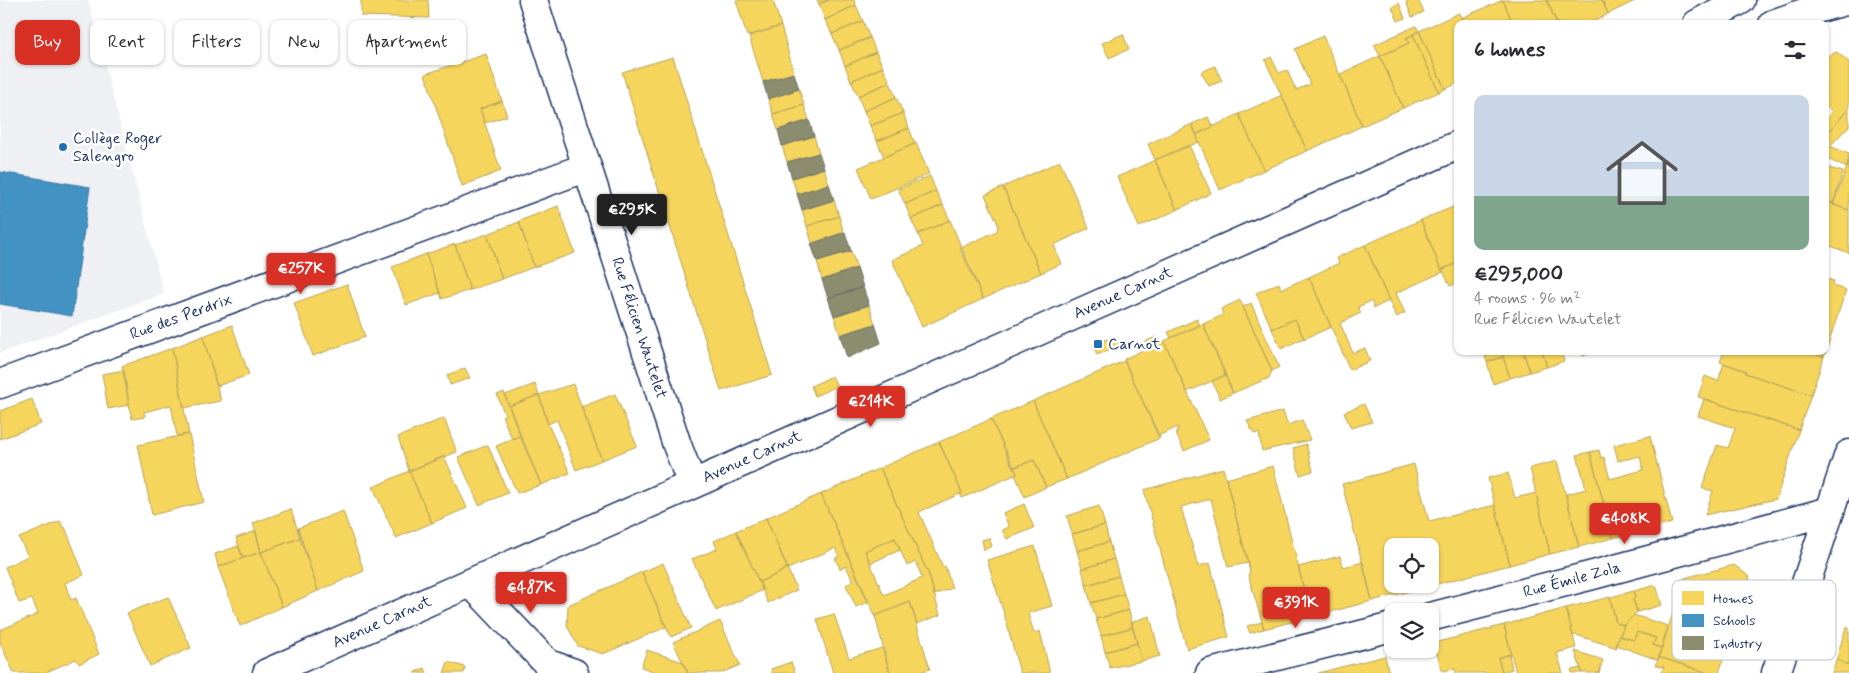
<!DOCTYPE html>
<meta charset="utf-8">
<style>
:root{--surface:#fff;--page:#f7f7f7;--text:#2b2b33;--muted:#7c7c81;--line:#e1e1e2;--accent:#d93025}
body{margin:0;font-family:Mynerve,sans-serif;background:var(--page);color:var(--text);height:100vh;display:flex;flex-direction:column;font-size:19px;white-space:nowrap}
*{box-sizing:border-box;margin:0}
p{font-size:16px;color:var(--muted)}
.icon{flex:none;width:28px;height:28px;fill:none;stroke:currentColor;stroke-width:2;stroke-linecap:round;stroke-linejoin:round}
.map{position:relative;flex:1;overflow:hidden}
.side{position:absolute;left:1454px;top:20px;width:375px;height:335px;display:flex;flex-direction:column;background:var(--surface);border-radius:10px;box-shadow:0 1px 4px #0004}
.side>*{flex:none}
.banner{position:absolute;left:15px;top:20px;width:475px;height:45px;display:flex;gap:10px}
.tools{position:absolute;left:1384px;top:538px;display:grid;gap:10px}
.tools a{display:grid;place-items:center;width:55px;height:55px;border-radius:10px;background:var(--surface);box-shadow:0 1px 4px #0004;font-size:25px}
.price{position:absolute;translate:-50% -42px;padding:0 11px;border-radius:5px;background:var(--accent);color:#fff;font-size:16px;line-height:32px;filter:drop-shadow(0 1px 2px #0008)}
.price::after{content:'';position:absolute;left:50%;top:30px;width:15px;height:11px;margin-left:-8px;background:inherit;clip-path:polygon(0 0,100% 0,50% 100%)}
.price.current{background:#222;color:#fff}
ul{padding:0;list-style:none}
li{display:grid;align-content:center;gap:10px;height:265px;padding:0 20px}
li+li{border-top:1px solid var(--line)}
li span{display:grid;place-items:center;height:155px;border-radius:10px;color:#555}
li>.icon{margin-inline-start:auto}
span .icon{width:90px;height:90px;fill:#fffc;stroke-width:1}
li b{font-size:21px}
h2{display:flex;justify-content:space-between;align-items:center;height:60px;padding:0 20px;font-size:21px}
.pill{padding:0 18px;border-radius:10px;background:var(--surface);box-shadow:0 1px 4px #0004;font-size:18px;line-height:45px}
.pill.current{background:var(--accent);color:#fff}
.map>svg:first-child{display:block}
.built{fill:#eff0f4}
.homes{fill:#f6d55c;stroke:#b4a35d;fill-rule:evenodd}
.schools{fill:#4393c3;stroke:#3775a5}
.industry{fill:#8c8c6e;stroke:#6a7069}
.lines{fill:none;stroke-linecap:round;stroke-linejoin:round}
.minor-casing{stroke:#1b2f5e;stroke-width:31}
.major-casing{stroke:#1b2f5e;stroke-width:31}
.minor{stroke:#fff;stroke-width:28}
.major{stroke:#fff;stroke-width:28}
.poi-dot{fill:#1f6fb2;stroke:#fff;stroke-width:2}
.labels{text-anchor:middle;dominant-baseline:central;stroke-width:5;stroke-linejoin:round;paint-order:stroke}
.poi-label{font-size:16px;fill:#1b2f5e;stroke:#fff;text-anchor:start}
.street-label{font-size:16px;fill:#1b2f5e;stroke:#fff}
.key{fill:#fff;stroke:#bbc1cf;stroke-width:1}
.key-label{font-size:14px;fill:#1b2f5e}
</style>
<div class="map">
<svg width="1849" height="673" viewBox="0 0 1849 673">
<rect width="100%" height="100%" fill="#fff"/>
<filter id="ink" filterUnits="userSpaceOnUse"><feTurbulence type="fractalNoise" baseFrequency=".02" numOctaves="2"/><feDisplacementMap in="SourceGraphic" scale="10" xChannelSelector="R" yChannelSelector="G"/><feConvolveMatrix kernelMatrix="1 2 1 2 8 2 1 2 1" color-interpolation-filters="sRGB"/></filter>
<g filter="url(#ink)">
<path class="built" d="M0,0H88L164,294L0,353Z"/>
<path class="homes" d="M361,0H428L429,18L361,16Z
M736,0H773L781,26L747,36Z
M817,0H829L819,4Z
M829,0H854L856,5L825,20L819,4Z
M1410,0H1418L1424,12L1412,17L1406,2Z
M1503,0H1547L1557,24H1513Z
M1503,0L1513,24H1464L1461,18Z
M1547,0H1602L1608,14L1589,24H1557Z
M1602,0H1637L1608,14Z
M1399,3L1405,18L1398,21L1392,7Z
M856,5L863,21L832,34L825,20Z
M1459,13L1464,24H1458V83L1445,89L1419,31Z
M863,21L870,38L839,50L832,34Z
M781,26L794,73L763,82L749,36Z
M1416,26L1419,31L1406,38L1409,43L1380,56L1374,45Z
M1419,31L1445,89L1439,92L1413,35Z
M1123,34L1129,49L1109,58L1102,43Z
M1413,35L1439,92L1403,108L1380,56L1409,43L1406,38Z
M1323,36L1362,126L1307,151L1265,60L1271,57L1279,73L1287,70L1296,90L1310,84L1295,49Z
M870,37L876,52L845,66L839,50Z
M876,52L883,67L851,81L845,66Z
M1837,52L1849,62V108L1825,137V120L1832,111L1825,106V60L1827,56Z
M486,54L502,101L480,109L501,171L462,186L425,74Z
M1380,56L1403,108L1362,126L1340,74Z
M673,57L772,375L721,391L622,72Z
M1215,66L1222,81L1209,86L1201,72Z
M883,67L890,82L858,96L851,81Z
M890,82L896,97L864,111L858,96Z
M799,89L804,105L773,114L768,99Z
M1282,95L1307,151L1264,170L1239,114Z
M896,97L903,113L870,126L864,111Z
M502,101L507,116L485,123L480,109Z
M804,105L809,120L778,130L773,114Z
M1849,108V126L1830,146L1849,154L1847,168L1825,158V137Z
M903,113L909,128L877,141L870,126Z
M1239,114L1264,170L1220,190L1196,135Z
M1208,117L1213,127L1196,134L1192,124Z
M1192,124L1199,142L1155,160L1148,144Z
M909,128L915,144L884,157L877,141Z
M814,136L819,153L787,162L782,146Z
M916,143L929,174L871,199L858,168Z
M1189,145L1211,193L1177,210L1155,160Z
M1155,160L1177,210L1139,227L1117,177Z
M1060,161L1089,228L1054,245L1061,264L1041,273L1003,187Z
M1849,161V210L1833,205Z
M1826,167L1843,172L1833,203L1825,201V185L1827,178L1825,177Z
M824,168L829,184L797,194L792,178Z
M930,176L936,191L905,204L898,189Z
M1003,187L1041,273L983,299L960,248L997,231L998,224L985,195Z
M936,191L943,205L911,219L905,204Z
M834,200L839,216L807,226L802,210Z
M1825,201L1849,210V253L1825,244Z
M943,205L950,220L918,234L911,219Z
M1458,205V263L1441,270L1421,220Z
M558,206L575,253L534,267L519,221Z
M839,216L844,233L812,243L807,226Z
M950,220L983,299L922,327L892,260L923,246L918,234Z
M1421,220L1441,270L1443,272L1396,293L1405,313L1396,317L1365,245Z
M519,222L534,267L502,279L487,234Z
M487,234L502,279L470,290L455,245Z
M455,244L470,290L442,299L426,254Z
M1365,245L1389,301L1374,308L1371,301L1358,307L1361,313L1340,323L1353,353L1365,348L1370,361L1350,370L1309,277L1339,263L1336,258Z
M851,251L857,268L822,280L817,261Z
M426,254L440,293L406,305L392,267Z
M1458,263V283L1450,286L1442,269Z
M1309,277L1331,327L1304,339L1295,319L1272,329L1256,293L1279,283L1281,289Z
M1825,278L1834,281L1833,286L1846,290L1824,357L1807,351H1825Z
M347,284L365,337L313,356L294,303Z
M1240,300L1272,371L1269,378L1233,393L1203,324L1223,315L1221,309Z
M1251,303L1279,367L1272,371L1243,307Z
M869,305L875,324L840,335L834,316Z
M1197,319L1200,325L1171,338L1168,332Z
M1295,319L1304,338L1281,349L1272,329Z
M1203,324L1226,375L1187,392L1164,341Z
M232,325L249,375L217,386L203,336Z
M203,336L221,401L184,408L172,348Z
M1115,336L1119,346L1097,355L1093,345Z
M1156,337L1159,344L1164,341L1209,440L1184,451L1176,434L1178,427L1158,436L1124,359L1143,350L1140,344Z
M172,348L189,434L177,436L171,405L144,412L145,417L132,419L122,366Z
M1483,351H1501L1503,357L1487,362Z
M1501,351H1523L1530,372L1510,378Z
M1523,351H1542L1547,367L1530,372Z
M1542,351H1561L1564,361L1547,367Z
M1582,351H1597L1583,356Z
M1724,351H1807L1824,357L1811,395L1745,373L1746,371L1720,362Z
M1503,357L1510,378L1493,384L1487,362Z
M1124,361L1160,438L1067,479L1033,401Z
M1724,363L1746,371L1745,373L1811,395L1799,430L1698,397L1705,376L1718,381Z
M465,368L470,378L450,385L447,375Z
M124,370L129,405L108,409L102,374Z
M1225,375L1233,393L1220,399L1212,381Z
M832,376L837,386L815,396L811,386Z
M535,384L539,395L509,406L505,395Z
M573,384L602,460L576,470L557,420L548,424L539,395Z
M504,392L520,436L512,439L502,416L505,415L497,395Z
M615,394L637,446L602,460L581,407Z
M539,395L548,424L570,473L541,485L509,406Z
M32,399L41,424L0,439V411Z
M1704,399L1799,430L1776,499L1705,515L1713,491L1702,488L1717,445L1728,448L1735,428L1698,416Z
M1033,401L1067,479L1046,487L1034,460L1013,468L991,419Z
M1364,404L1372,422L1351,428L1344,412Z
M1283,411L1288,425L1302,420L1310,440L1262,451L1259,433L1254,434L1247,421Z
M444,418L457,452L409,471L398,437Z
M991,419L1017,474L962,498L960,494L962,493L939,442Z
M189,434L204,502L152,515L138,445Z
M520,436L541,485L517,493L496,446Z
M1650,436L1672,523L1613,538L1590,452L1599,450L1601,458L1604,457L1610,479L1643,470L1640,456L1618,461L1614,445Z
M939,442L962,493L919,512L943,567L945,566L952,588L934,595L929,575L880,468Z
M1306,444L1313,471L1300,475L1293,448Z
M488,445L508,493L479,505L458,457Z
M1590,452L1613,538L1579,547L1566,494L1586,489L1577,455Z
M444,456L467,508L432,523L409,471Z
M1034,460L1046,487L1025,497L1015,475L1017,474L1014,467Z
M1557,461L1579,547L1550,554L1530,468Z
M1414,464L1429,521L1495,505L1510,565L1372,601L1342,484ZM1392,546H1430V584H1392Z
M1273,466L1311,617L1264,629L1248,574H1250L1248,563L1226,479Z
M880,468L929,575L940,615L917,624L910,602L875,616L821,494ZM895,538L907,566L916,562L922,578L884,595L865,551Z
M1223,468L1248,563L1228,567L1211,499L1181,507L1198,566L1210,563L1229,637L1187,649L1144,490Z
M409,471L432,523L396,538L373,487Z
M1508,473L1515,498L1536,493L1550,554L1510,565L1488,478Z
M821,494L868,602L856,607L846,585L853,581L846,566L840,569L835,558L839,557L835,548L788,569L766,518Z
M1024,504L1034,528L1007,539L1002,530L1009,527L1003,513Z
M1099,506L1105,525L1072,534L1067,516Z
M291,509L300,538L261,552L253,523Z
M343,511L364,571L318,591L298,528Z
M766,518L787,568L780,572V573L759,582L736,531Z
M60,521L64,528L65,527L84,575L65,583L71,600L76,598L99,654L79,664L76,659L44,673H14L0,643V630L38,614L32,599L19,603L5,567L28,556L19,538Z
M1105,525L1109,542L1077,551L1072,534Z
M256,531L261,552L243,558L236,538Z
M736,531L763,590L716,611L692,559L717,549L714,541Z
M300,538L318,591L282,607L261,552Z
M895,538L900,550L871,563L865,551Z
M989,538L992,546L984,550L982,540Z
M1109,542L1114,559L1082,569L1077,551Z
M238,546L243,558L218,567L215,554Z
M1035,546L1052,606L1028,613L1034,633L1040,631L1050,673H1020L1005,617L987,560Z
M261,552L282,607L240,626L218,567Z
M1340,556L1343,567L1363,562L1372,601L1311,617L1298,567Z
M1114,559L1119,576L1086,585L1082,569Z
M663,563L691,628L671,637L642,572Z
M1734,565L1750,577L1735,623L1676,603L1684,578Z
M787,568L797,590L768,603L759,582L780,573V572Z
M642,572L666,627L603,654L578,646L567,626L568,605Z
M1119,576L1124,594L1091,603L1086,585Z
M1656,585L1662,605L1637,612L1633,599L1635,597L1634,591Z
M1634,591L1635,597L1633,599L1637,612L1624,625L1616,623L1610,597Z
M1124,594L1129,610L1096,619L1091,603Z
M168,597L191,648L150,666L127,613Z
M1610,597L1616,623L1624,625L1616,645L1617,648L1576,635L1573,636L1566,608Z
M910,602L930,669L916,673H890L875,616Z
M1676,603L1735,623L1719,673H1708L1659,657Z
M1566,608L1576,648L1557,653L1563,673H1516L1504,625Z
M1129,610L1133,627L1101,636L1096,619Z
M834,614L849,658L882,648L890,673H833L817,619Z
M1634,615L1668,626L1661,648L1653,645L1656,638L1637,632L1634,640L1620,636L1624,625Z
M1150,616L1160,656L1142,661L1131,622Z
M720,621L740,665L721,673H688L673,642Z
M1262,622L1264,629L1250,633L1247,626Z
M1504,625L1511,654L1498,658L1503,673H1456L1455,669L1442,671L1434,643Z
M1133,627L1137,643L1105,652L1101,636Z
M1846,627L1849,628V665L1836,660Z
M1637,632L1656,638L1653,645L1661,648L1658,660L1616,645L1620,636L1634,640Z
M1137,643L1142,661L1110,668L1105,652Z
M647,650L683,662L688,673H659L641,667Z
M1575,651L1603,660L1599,673H1582Z
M1509,654L1512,669L1502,672L1498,658Z
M1385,656L1389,673H1318L1341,667Z
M1659,657L1708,673H1661L1664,666L1660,667L1655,665Z
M1836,660L1849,665V673H1832Z
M448,662L465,667L464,673H444Z
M791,662L795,673H772L771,669Z
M425,668L427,673H414L415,672Z
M1581,668L1582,673H1572L1571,670Z"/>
<path class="schools" d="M0,172L90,187L72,316L0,304Z"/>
<path class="industry" d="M794,73L799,89L768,99L763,82Z
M809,120L814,136L782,146L778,130Z
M819,153L824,168L792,178L787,162Z
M829,184L834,200L802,210L797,194Z
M845,232L851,251L817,261L811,244Z
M857,268L863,287L828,298L822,280Z
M863,287L869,305L834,316L828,298Z
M875,324L881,343L847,358L840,335Z"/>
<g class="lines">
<defs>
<path id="minor" d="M533,0L677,445L692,484
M0,384L587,167
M471,583L548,664L574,673
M1430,617L1593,575L1830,511
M1210,673L1392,627"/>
<path id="major" d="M1697,24L1741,0
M1773,24L1812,10L1849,0
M267,673L1458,145
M1776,673L1849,454"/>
</defs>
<use href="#minor" class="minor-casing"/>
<use href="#major" class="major-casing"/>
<use href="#minor" class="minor"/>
<use href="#major" class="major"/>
</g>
</g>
<g class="poi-dot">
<circle cx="63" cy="147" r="5"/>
<rect x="1093" y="339" width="10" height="10" rx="2.5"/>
</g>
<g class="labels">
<g class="poi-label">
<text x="73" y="138">Collège Roger<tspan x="73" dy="18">Salengro</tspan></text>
<text x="1108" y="344">Carnot</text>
</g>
<g class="street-label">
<text transform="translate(1123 293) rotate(-24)">Avenue Carnot</text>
<text transform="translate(181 317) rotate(-20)">Rue des Perdrix</text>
<text transform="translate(639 328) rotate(72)">Rue Félicien Wautelet</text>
<text transform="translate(752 457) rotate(-24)">Avenue Carnot</text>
<text transform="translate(1572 580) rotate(-15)">Rue Émile Zola</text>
<text transform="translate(382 622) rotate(-24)">Avenue Carnot</text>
</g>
</g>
<rect x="1672" y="580" width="164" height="80" rx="8" class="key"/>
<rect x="1682" y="591" width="22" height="14" fill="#f6d55c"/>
<rect x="1682" y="614" width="22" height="13" fill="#4393c3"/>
<rect x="1682" y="636" width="22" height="14" fill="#8c8c6e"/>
<g class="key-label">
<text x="1713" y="603">Homes</text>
<text x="1713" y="625">Schools</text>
<text x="1713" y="648">Industry</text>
</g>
</svg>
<div class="tools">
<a><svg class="icon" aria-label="locate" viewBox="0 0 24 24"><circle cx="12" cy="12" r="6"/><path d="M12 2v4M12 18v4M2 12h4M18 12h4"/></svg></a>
<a><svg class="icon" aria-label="layers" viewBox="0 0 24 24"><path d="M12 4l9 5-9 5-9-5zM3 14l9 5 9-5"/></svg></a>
</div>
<b class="price current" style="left:632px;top:236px">€295K</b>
<b class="price" style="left:301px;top:295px">€257K</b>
<b class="price" style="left:871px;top:428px">€214K</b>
<b class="price" style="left:1625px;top:545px">€408K</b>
<b class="price" style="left:531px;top:614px">€487K</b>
<b class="price" style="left:1296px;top:629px">€391K</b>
<div class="banner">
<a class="pill current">Buy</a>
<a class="pill">Rent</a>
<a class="pill">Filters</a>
<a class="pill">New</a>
<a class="pill">Apartment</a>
</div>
<section class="side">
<h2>6 homes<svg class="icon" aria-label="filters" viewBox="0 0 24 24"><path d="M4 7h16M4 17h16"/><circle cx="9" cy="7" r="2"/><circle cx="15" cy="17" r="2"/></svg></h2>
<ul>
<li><span style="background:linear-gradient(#c9d6e8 65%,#7fa58c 0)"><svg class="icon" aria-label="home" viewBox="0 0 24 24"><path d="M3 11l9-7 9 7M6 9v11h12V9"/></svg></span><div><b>€295,000</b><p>4 rooms · 96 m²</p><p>Rue Félicien Wautelet</p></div></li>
</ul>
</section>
</div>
